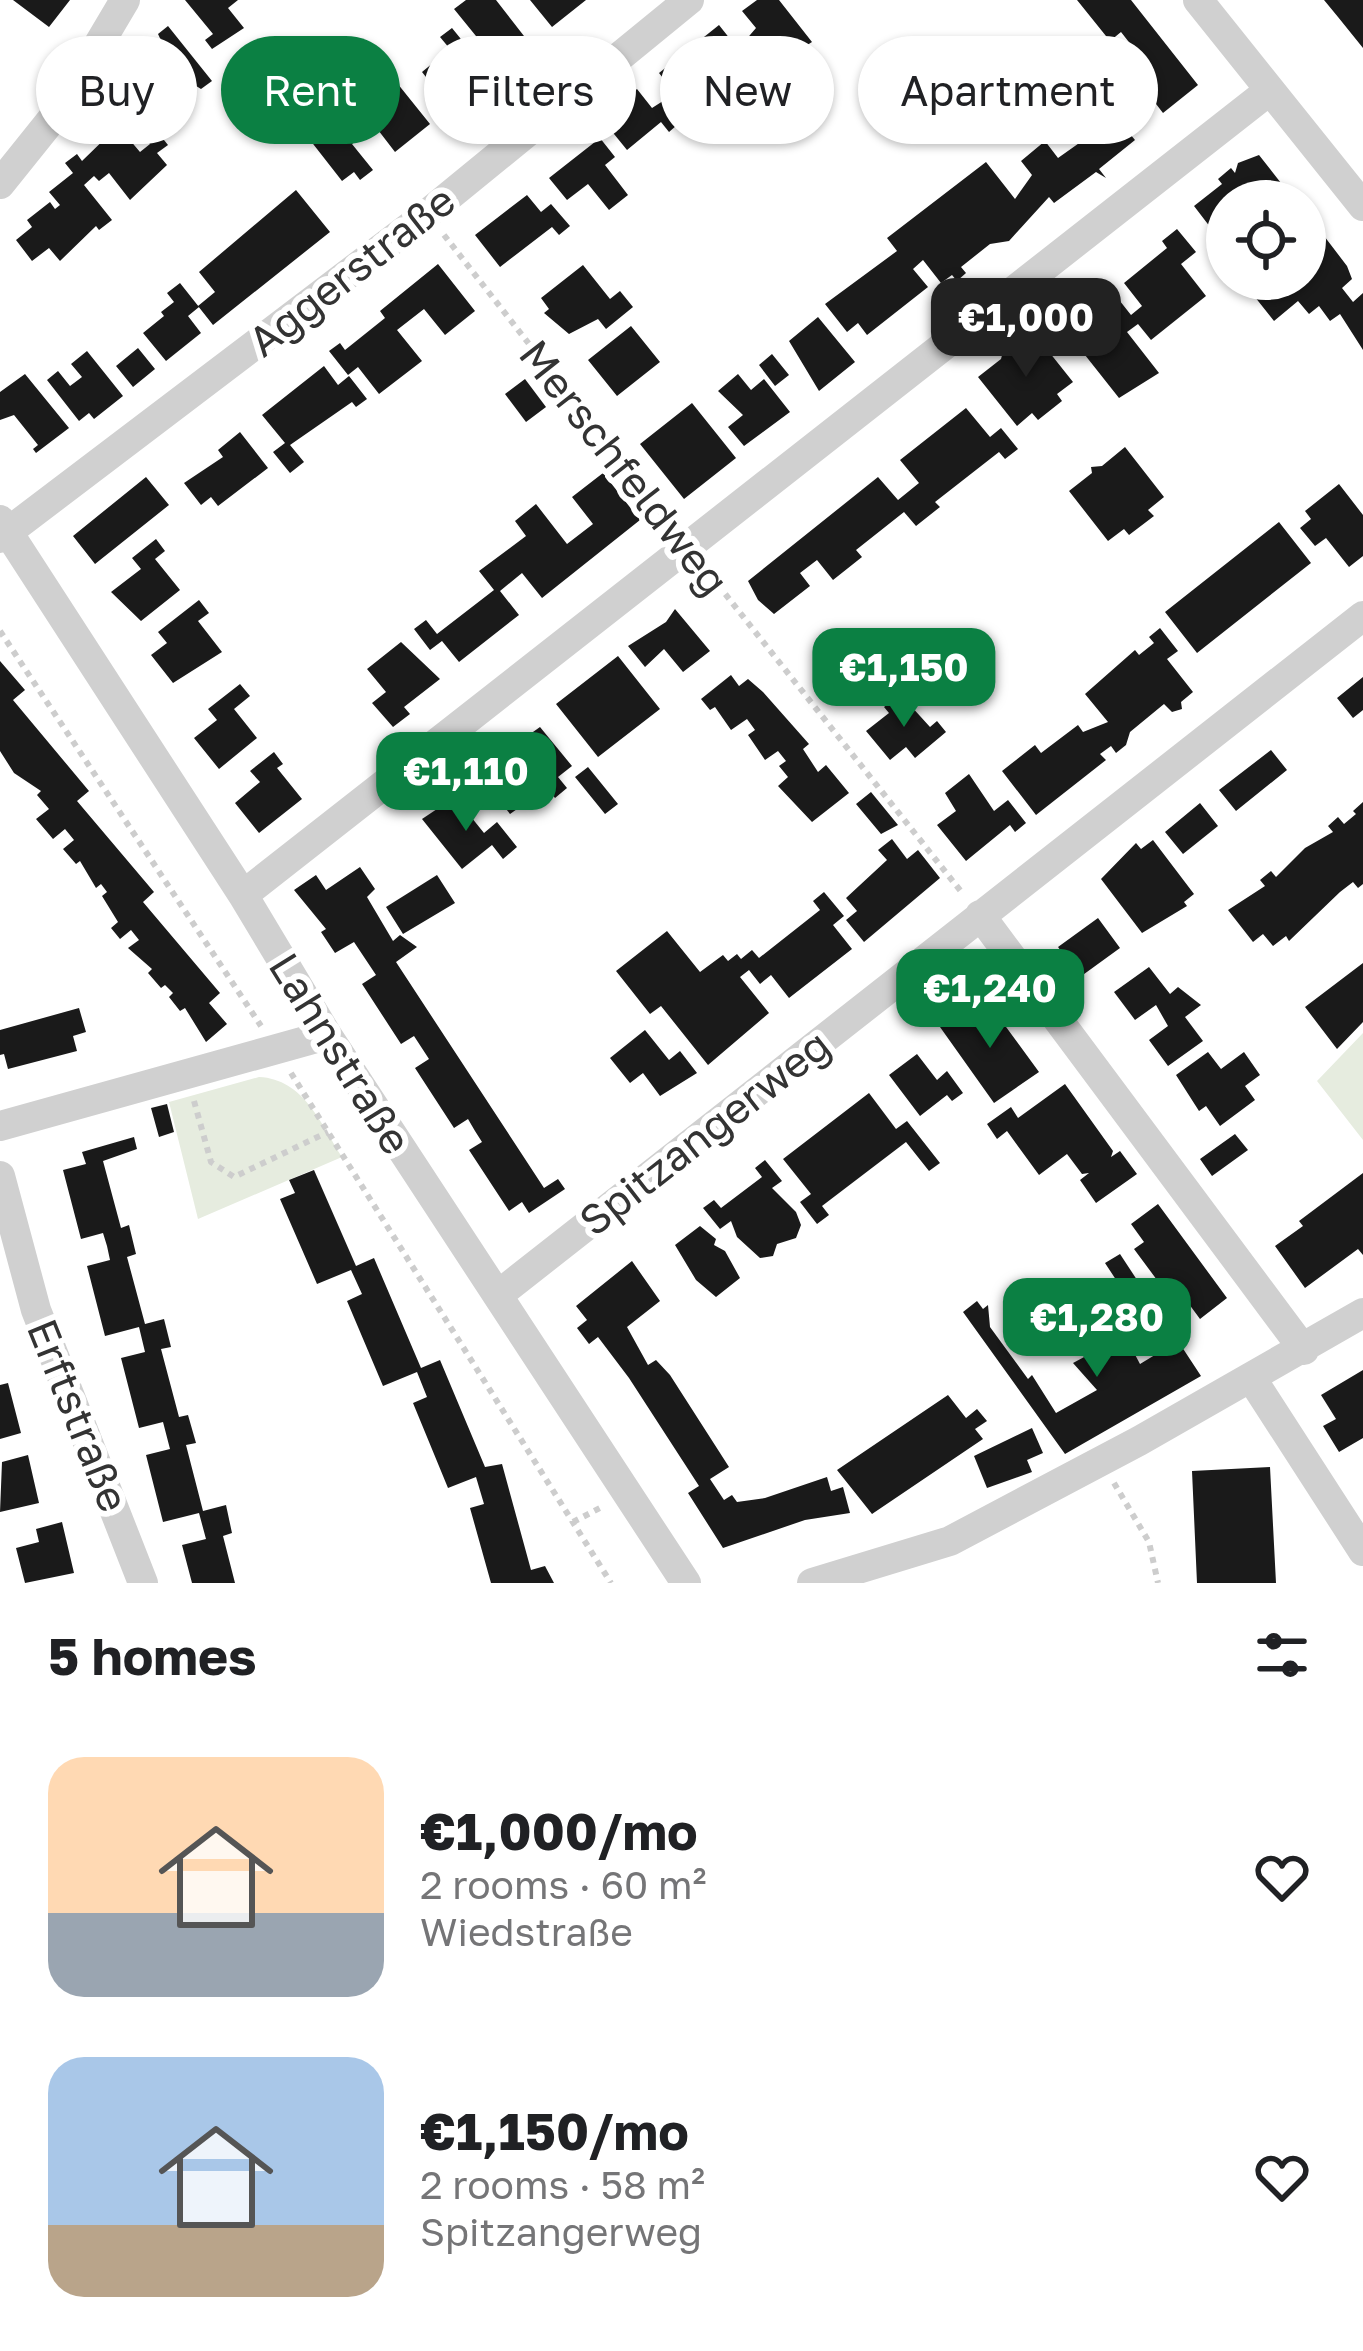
<!DOCTYPE html>
<meta charset="utf-8">
<style>
:root{--surface:#fff;--page:#f6f6f6;--text:#202124;--muted:#757577;--accent:#0b8043}
body{margin:0;font-family:"Golos Text",sans-serif;background:var(--page);color:var(--text);height:100vh;display:flex;flex-direction:column;font-size:45px;white-space:nowrap}
*{box-sizing:border-box;margin:0}
p{font-size:39px;color:var(--muted)}
.icon{flex:none;width:66px;height:66px;fill:none;stroke:currentColor;stroke-width:2;stroke-linecap:round;stroke-linejoin:round}
.map{position:relative;height:1583px;overflow:hidden}
.panel{display:flex;flex-direction:column;background:var(--surface);flex:1}
.panel>*{flex:none}
.top-card{position:absolute;left:36px;top:36px;width:1293px;height:108px;display:flex;gap:24px}
.fabs{position:absolute;left:1206px;top:180px;display:grid;gap:24px}
.fabs a{display:grid;place-items:center;width:120px;height:120px;border-radius:50%;background:var(--surface);box-shadow:0 3px 9px #0004;font-size:60px}
.price{position:absolute;translate:-50% -102px;padding:0 27px;border-radius:24px;background:var(--accent);color:#fff;font-size:39px;line-height:78px;filter:drop-shadow(0 3px 6px #0008)}
.price::after{content:'';position:absolute;left:50%;top:72px;width:36px;height:27px;margin-left:-18px;background:inherit;clip-path:polygon(0 0,100% 0,50% 100%)}
.price.on{background:#222;color:#fff}
ul{padding:0;list-style:none}
li{display:flex;align-items:center;gap:36px;height:300px;padding:0 48px}
li span{display:grid;place-items:center;flex:none;width:336px;height:240px;border-radius:36px;color:#555}
li>.icon{margin-inline-start:auto}
span .icon{width:144px;height:144px;fill:#fffc;stroke-width:1}
li b{font-size:51px}
h2{display:flex;justify-content:space-between;align-items:center;height:144px;padding:0 48px;font-size:51px}
.tag{padding:0 42px;border-radius:54px;background:var(--surface);box-shadow:0 3px 9px #0004;font-size:42px;line-height:108px}
.tag.on{background:var(--accent);color:#fff}
.map>svg:first-child{display:block}
.green{fill:#e6ecdf}
.building{fill:#1a1a1a}
.lines{fill:none;stroke-linecap:round;stroke-linejoin:round}
.path{stroke:#cdcdcd;stroke-width:6;stroke-dasharray:6 6;stroke-linecap:butt}
.street{stroke:#d0d0d0;stroke-width:30}
.labels{text-anchor:middle;dominant-baseline:central;stroke-width:12;stroke-linejoin:round;paint-order:stroke}
.street-label{font-size:42px;fill:#333;stroke:#fff}
</style>
<div class="map">
<svg width="1363" height="1583" viewBox="0 0 1363 1583">
<rect width="100%" height="100%" fill="#fff"/>
<path class="green" d="M1363,1033V1140L1317,1081Z
M259,1077C304,1079 321,1124 342,1157L198,1219L169,1102Z"/>
<path class="building" d="M13,0H70L49,27Z
M185,0H238L228,8L244,28L212,49L205,40L213,34Z
M466,0H496L531,45L502,68L454,9Z
M530,0H586L552,27Z
M757,0H779L812,42L782,61L773,51L754,70L746,60L688,107L692,112L669,132L661,122L627,150L601,118L637,89L652,108L663,101L674,92L659,73L719,25L738,49L756,28L742,11Z
M1077,0H1131L1198,85L1163,113L1126,65L1139,55L1121,32L1110,41Z
M1324,0H1363V48L1338,17Z
M168,26L212,81L201,89L193,84L148,120L168,145L157,153L167,165L130,200L109,173L99,181L94,176L84,185L112,220L99,230L96,226L60,261L49,248L32,261L16,240L32,227L27,220L50,202L55,209L60,205L49,192L73,173L65,163L77,154L82,161L118,126L140,152L150,144L132,121L142,113L121,86L166,51L158,34Z
M452,28L469,49L458,58L480,86L451,109L422,72L450,49L440,37Z
M389,73L430,124L395,152L375,126L352,144L373,170L360,180L354,172L342,181L310,140Z
M1116,117L1135,140L1099,169L1106,178L1096,172L1054,203L1049,197L1009,241L990,244L961,267L966,273L957,281L952,275L941,283L923,260L913,269L928,287L867,335L858,323L847,332L825,304L897,251L887,238L986,162L1015,199L1032,175L1021,161L1045,141L1058,158Z
M600,138L615,157L605,165L628,195L609,210L588,184L567,200L549,178Z
M1259,155L1295,201H1227V228L1217,236L1194,206L1222,184L1218,179L1231,168L1235,173L1238,163Z
M296,190L330,232L213,325L198,306L215,292L199,272Z
M527,195L541,212L551,204L570,226L559,235L552,227L500,267L475,235Z
M1305,211L1347,266L1352,279L1342,288L1353,302L1363,293V350L1340,314L1330,321L1319,306L1309,314L1298,301L1274,321L1247,287L1258,279H1305Z
M1177,229L1196,252L1181,264L1206,296L1151,340L1138,324L1127,332L1159,373L1119,398L1066,331L1056,340L1038,318L1060,301L1075,321L1112,291L1131,315L1142,306L1124,283L1167,248L1162,241Z
M438,264L475,311L445,335L424,309L397,330L422,361L379,394L358,367L348,375L329,351L340,343L345,350L385,318L380,311Z
M583,265L610,299L620,291L633,307L606,329L598,319L569,334L544,313L549,309L541,298Z
M180,283L199,307L188,316L201,333L166,361L143,333L164,316L161,312L174,302L167,293Z
M818,317L855,362L819,391L789,341Z
M631,326L660,362L617,396L588,360Z
M1034,333L1073,382L1057,394L1062,401L1038,420L1032,413L1017,426L978,377L1001,359L1004,348L1010,350Z
M138,348L155,369L133,387L116,366Z
M87,351L123,396L94,419L89,413L79,421L47,380L58,371L70,386L82,377L71,364Z
M772,354L789,375L775,386L759,365Z
M324,366L338,385L349,376L367,399L356,407L352,402L290,445L304,462L290,473L273,452L285,443L262,415Z
M25,374L69,428L36,453L33,449L38,445L14,415L0,420V392Z
M738,374L751,390L764,379L790,412L744,446L728,427L743,415L718,391Z
M525,379L546,407L526,422L505,394Z
M692,403L736,458L684,499L640,444Z
M966,408L990,437L1001,428L1018,449L1005,459L999,452L935,502L940,507L916,526L904,512L856,550L862,557L833,580L817,560L800,573L810,586L774,614L758,600L748,581L878,477L898,500L919,483L900,460Z
M240,432L268,468L218,506L211,497L201,505L184,483L223,457L218,450Z
M1125,447L1164,497L1148,510L1154,516L1129,535L1124,529L1108,541L1069,491L1092,473L1091,467L1102,466Z
M603,473L640,520L542,598L522,573L500,591L519,615L459,662L442,641L430,650L414,629L426,620L437,634L494,590L479,571L526,536L515,521L536,504L567,544L593,524L572,497Z
M146,477L169,505L95,564L73,536Z
M1339,484L1363,515V556L1349,567L1326,538L1315,546L1300,528L1311,519L1305,511Z
M1279,522L1311,563L1197,653L1165,612Z
M156,539L165,551L155,559L180,590L141,621L111,592L141,569L132,558Z
M199,600L209,613L198,621L222,652L173,683L151,655L167,643L158,632Z
M675,609L710,651L683,672L664,649L645,667L628,646L666,622Z
M1160,628L1178,651L1167,659L1193,692L1181,702L1182,709L1172,712L1164,704L1130,732L1126,745L1116,753L1111,746L1100,754L1106,760L1036,815L1002,771L1035,745L1041,753L1078,725L1083,732L1108,722L1085,694L1135,650L1139,655L1154,643L1149,637Z
M401,642L440,679L404,707L410,714L393,727L372,703L386,692L367,669Z
M618,656L660,709L598,757L556,704Z
M0,661L25,690L13,700L89,791L77,801L154,892L143,902L220,993L209,1003L227,1024L206,1042L185,1008L180,1011L169,997L173,993L165,985L161,988L148,973L152,969L128,948L139,940L131,930L120,939L111,928L118,922L102,896L107,892L101,884L96,888L80,861L76,864L63,849L74,840L65,829L53,839L36,819L49,809L37,795L41,791L14,773L0,751Z
M731,675L739,686L748,679L763,692L809,744L803,749L818,772L826,765L849,793L812,822L778,786L788,777L779,766L786,761L778,751L765,760L748,735L755,730L747,719L731,730L715,707L710,710L701,699Z
M1363,677V710L1353,718L1337,698Z
M240,684L250,696L234,709L257,738L219,769L194,738L217,720L208,709Z
M900,694L930,727L937,721L946,732L915,758L906,747L890,760L866,731L889,713L884,707Z
M540,727L572,766L558,777L567,788L555,798L547,788L510,814L497,797L485,806L464,781Z
M1271,750L1287,770L1236,811L1219,790Z
M274,752L283,764L277,768L302,799L259,833L235,803L260,782L250,771Z
M588,767L618,804L605,814L575,777Z
M969,774L994,811L1008,800L1026,823L1015,832L1010,825L966,861L937,825L956,811L945,793Z
M871,792L898,825L881,834L856,804Z
M455,797L484,833L497,822L517,847L503,859L492,845L462,869L422,819Z
M1363,802V884L1358,888L1353,882L1340,892L1289,941L1286,936L1273,946L1263,934L1253,942L1228,910L1265,886L1260,880L1271,871L1276,877L1305,848L1333,832L1328,826L1338,817L1344,824L1356,814L1353,811Z
M1200,803L1218,826L1183,854L1165,832Z
M892,839L907,859L918,850L940,878L864,942L846,920L857,911L846,898L887,860L878,850Z
M1153,840L1194,894L1184,902L1187,906L1142,933L1101,879L1136,843L1141,849Z
M360,867L375,889L367,897L393,941L400,935L417,947L396,962L544,1188L558,1179L565,1189L529,1213L522,1202L509,1211L469,1150L482,1142L475,1131L468,1119L454,1128L415,1068L429,1059L414,1036L401,1044L362,984L376,975L354,942L335,953L321,932L326,929L294,890L316,875L326,890Z
M437,875L455,903L403,934L386,907Z
M824,892L844,916L833,925L852,949L789,998L771,975L760,984L749,970L740,977L769,1013L708,1065L661,1006L650,1014L616,971L667,931L700,972L723,955L728,961L737,954L741,959L752,950L759,958L820,910L813,901Z
M1098,918L1120,948L1080,977L1058,947Z
M1363,963V1022L1337,1049L1305,1007Z
M1149,967L1170,994L1178,987L1201,1005L1185,1017L1203,1041L1168,1066L1149,1040L1168,1026L1156,1005L1135,1020L1114,992Z
M987,1001L1039,1072L994,1103L940,1027Z
M79,1008L86,1032L73,1036L77,1051L8,1069L4,1054L0,1055V1030Z
M645,1030L669,1060L680,1051L697,1073L660,1096L643,1073L630,1083L610,1058Z
M1208,1052L1221,1069L1244,1052L1260,1075L1245,1086L1255,1100L1220,1126L1206,1106L1199,1111L1176,1075Z
M917,1054L937,1080L947,1071L963,1093L952,1101L947,1095L920,1116L889,1075Z
M1065,1084L1113,1151L1111,1157L1120,1151L1137,1174L1096,1203L1080,1180L1089,1173L1082,1174L1067,1154L1039,1175L1007,1131L997,1139L987,1124L1011,1107L1018,1118Z
M869,1093L896,1129L907,1121L940,1163L929,1171L906,1142L822,1206L829,1215L817,1224L800,1202L811,1194L783,1159Z
M167,1104L174,1132L159,1137L151,1108Z
M1235,1134L1248,1150L1212,1176L1200,1159Z
M134,1137L137,1149L103,1161L121,1228L129,1225L136,1254L127,1257L145,1324L164,1319L171,1347L161,1349L179,1417L188,1415L196,1443L186,1445L203,1511L226,1505L232,1533L223,1536L235,1583H192L182,1545L206,1539L199,1513L163,1522L146,1455L170,1449L163,1422L139,1428L121,1358L145,1352L139,1327L105,1336L87,1266L110,1260L107,1246L103,1233L81,1239L63,1170L86,1164L82,1152Z
M765,1160L782,1181L772,1188L796,1212L801,1225L796,1238L777,1244L773,1256L760,1258L737,1237L731,1221L720,1229L703,1208L714,1200L721,1208L762,1177L755,1168Z
M314,1170L356,1266L374,1258L421,1368L440,1360L485,1467L502,1464L531,1570L545,1566L554,1583H491L470,1508L484,1504L476,1477L448,1488L413,1403L427,1397L417,1372L383,1386L347,1301L362,1294L351,1270L317,1284L280,1199L295,1193L289,1180Z
M1363,1173V1255L1358,1249L1305,1288L1275,1246L1303,1226L1299,1221Z
M1158,1204L1227,1298L1200,1319L1186,1300L1177,1307L1134,1249L1144,1242L1131,1224Z
M700,1226L716,1239L714,1245L725,1251L740,1278L716,1297L696,1280L675,1245Z
M1120,1254L1141,1286L1126,1295L1105,1263Z
M632,1261L660,1301L627,1327L648,1365L656,1360L670,1375L729,1467L710,1479L724,1500L732,1495L737,1502L765,1498L827,1477L831,1491L843,1487L850,1513L805,1520L723,1548L688,1493L699,1486L629,1378L598,1337L589,1344L577,1328L587,1320L576,1306Z
M1101,1295L1122,1327L1116,1332H1123L1140,1364L1178,1341L1201,1376L1065,1454L963,1312L977,1301L983,1309L988,1305L990,1327L1028,1379L1032,1375L1056,1413L1097,1390L1073,1363L1112,1342L1085,1304Z
M1363,1370V1438L1339,1452L1323,1426L1336,1419L1321,1395Z
M8,1383L21,1433L0,1439V1385Z
M948,1395L966,1418L977,1409L987,1421L975,1429L983,1439L872,1514L837,1470Z
M1032,1428L1043,1453L1027,1460L1032,1472L987,1488L974,1456Z
M28,1455L39,1503L0,1512L2,1462Z
M1270,1467L1276,1583H1197L1192,1471Z
M62,1522L74,1573L25,1583L16,1548L39,1542L36,1529Z"/>
<g class="lines">
<path class="path" d="M444,235L672,527
M703,566L963,894
M0,631L261,1026
M291,1073L611,1583
M194,1101L211,1162L234,1177L328,1132
M1114,1483L1149,1542L1158,1583
M573,1522L600,1508"/>
<path class="street" d="M1198,0L1363,206
M0,184L61,108L125,0
M0,520L243,895L327,1035L686,1583
M0,538L427,214L689,0
M243,895L1270,90
M980,915L1304,1350
M0,1126L327,1035
M0,1176L36,1310L143,1583
M498,1295L1363,616
M1252,1379L1363,1551
M812,1583L950,1541L1139,1441L1363,1313"/>
</g>
<g class="labels">
<g class="street-label">
<text transform="translate(351 270) rotate(-38)">Aggerstraße</text>
<text transform="translate(625 467) rotate(52)">Merschfeldweg</text>
<text transform="translate(341 1053) rotate(58)">Lahnstraße</text>
<text transform="translate(704 1132) rotate(-38)">Spitzangerweg</text>
<text transform="translate(79 1415) rotate(68)">Erftstraße</text>
</g>
</g>
</svg>
<div class="fabs">
<a><svg class="icon" aria-label="locate" viewBox="0 0 24 24"><circle cx="12" cy="12" r="6"/><path d="M12 2v4M12 18v4M2 12h4M18 12h4"/></svg></a>
</div>
<b class="price on" style="left:1026px;top:380px">€1,000</b>
<b class="price" style="left:904px;top:730px">€1,150</b>
<b class="price" style="left:466px;top:834px">€1,110</b>
<b class="price" style="left:990px;top:1051px">€1,240</b>
<b class="price" style="left:1097px;top:1380px">€1,280</b>
<div class="top-card">
<a class="tag">Buy</a>
<a class="tag on">Rent</a>
<a class="tag">Filters</a>
<a class="tag">New</a>
<a class="tag">Apartment</a>
</div>
</div>
<section class="panel">
<h2>5 homes<svg class="icon" aria-label="filters" viewBox="0 0 24 24"><path d="M4 7h16M4 17h16"/><circle cx="9" cy="7" r="2"/><circle cx="15" cy="17" r="2"/></svg></h2>
<ul>
<li><span style="background:linear-gradient(#ffd9b3 65%,#9aa5b1 0)"><svg class="icon" aria-label="home" viewBox="0 0 24 24"><path d="M3 11l9-7 9 7M6 9v11h12V9"/></svg></span><div><b>€1,000/mo</b><p>2 rooms · 60 m²</p><p>Wiedstraße</p></div><svg class="icon" aria-label="heart" viewBox="0 0 24 24"><path d="M12 20l-8-8c-3-5 5-10 8-4 3-6 11-1 8 4z"/></svg></li>
<li><span style="background:linear-gradient(#a9c7e8 70%,#b9a48a 0)"><svg class="icon" aria-label="home" viewBox="0 0 24 24"><path d="M3 11l9-7 9 7M6 9v11h12V9"/></svg></span><div><b>€1,150/mo</b><p>2 rooms · 58 m²</p><p>Spitzangerweg</p></div><svg class="icon" aria-label="heart" viewBox="0 0 24 24"><path d="M12 20l-8-8c-3-5 5-10 8-4 3-6 11-1 8 4z"/></svg></li>
</ul>
</section>
